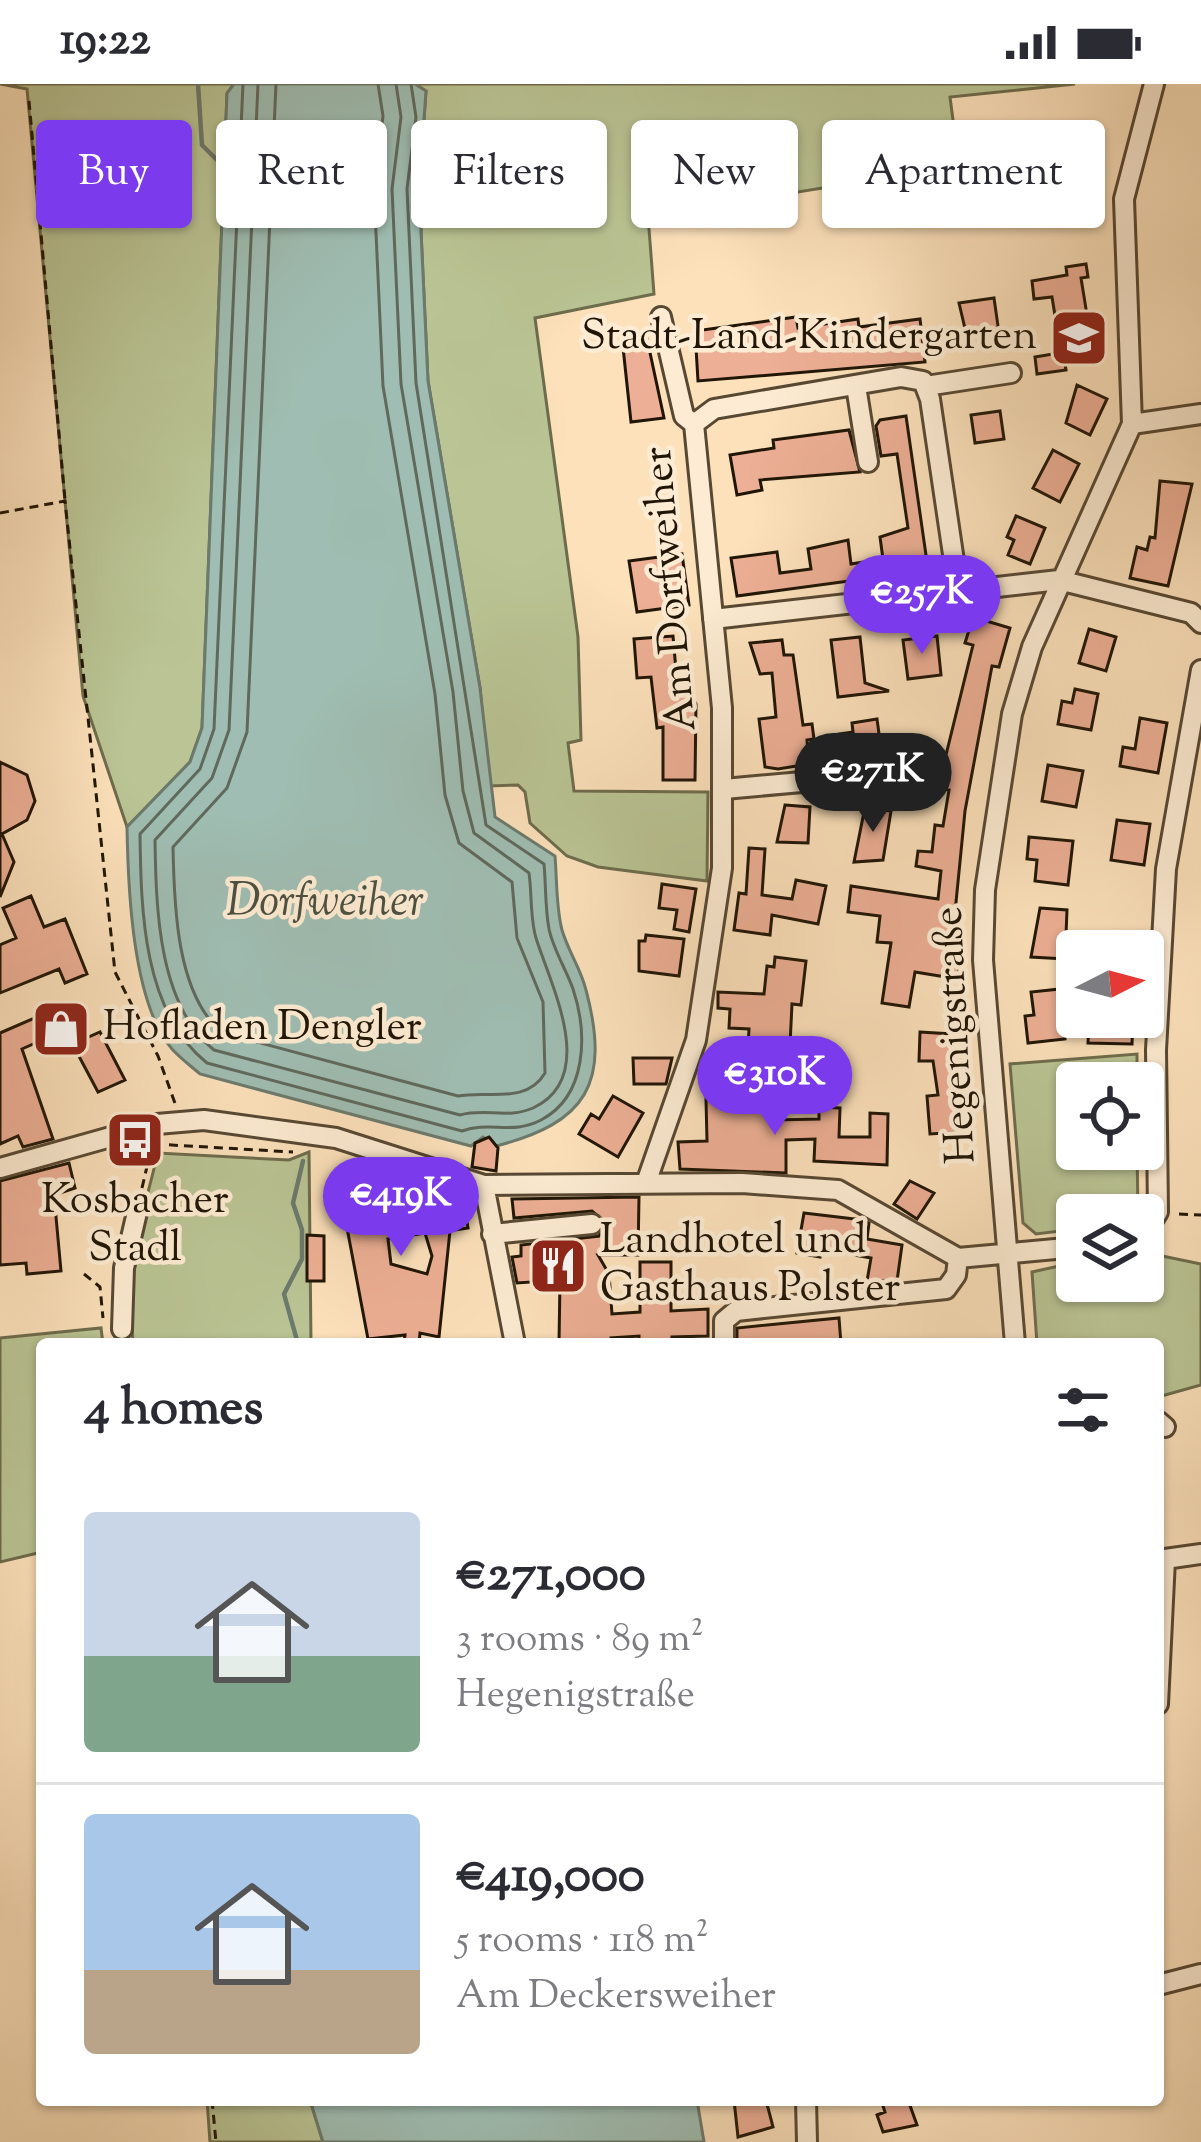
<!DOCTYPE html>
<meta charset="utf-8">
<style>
:root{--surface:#fff;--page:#f7f7f7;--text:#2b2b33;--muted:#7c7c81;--line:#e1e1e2;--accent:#7c3aed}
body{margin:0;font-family:"Sorts Mill Goudy",serif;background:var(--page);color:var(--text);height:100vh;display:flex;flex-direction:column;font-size:45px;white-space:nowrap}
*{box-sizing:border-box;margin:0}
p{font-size:39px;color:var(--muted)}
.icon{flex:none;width:66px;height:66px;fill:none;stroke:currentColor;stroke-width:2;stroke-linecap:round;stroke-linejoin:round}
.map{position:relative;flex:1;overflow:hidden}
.side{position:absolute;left:36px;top:1254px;width:1128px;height:768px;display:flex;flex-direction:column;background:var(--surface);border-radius:12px;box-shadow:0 3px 9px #0004}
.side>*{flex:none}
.hud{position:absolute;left:36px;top:36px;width:1131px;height:108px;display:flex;gap:24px}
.needle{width:78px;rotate:84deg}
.controls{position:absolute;left:1056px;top:846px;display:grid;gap:24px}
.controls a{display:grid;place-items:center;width:108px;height:108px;border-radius:12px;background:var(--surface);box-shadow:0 3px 9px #0004;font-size:60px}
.price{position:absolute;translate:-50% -102px;padding:0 27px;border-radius:42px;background:var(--accent);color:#fff;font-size:39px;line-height:78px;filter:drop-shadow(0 3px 6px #0008)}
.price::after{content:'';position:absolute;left:50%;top:72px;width:36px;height:27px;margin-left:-18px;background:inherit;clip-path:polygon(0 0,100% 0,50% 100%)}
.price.on{background:#222;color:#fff}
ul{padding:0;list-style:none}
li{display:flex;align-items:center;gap:36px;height:300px;padding:0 48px}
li+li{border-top:3px solid var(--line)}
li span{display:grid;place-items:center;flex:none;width:336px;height:240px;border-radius:12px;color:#555}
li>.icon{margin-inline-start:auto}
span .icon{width:144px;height:144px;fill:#fffc;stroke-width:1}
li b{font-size:51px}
h2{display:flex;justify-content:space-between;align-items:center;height:144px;padding:0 48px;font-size:51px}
.pill{padding:0 42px;border-radius:12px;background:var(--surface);box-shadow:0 3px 9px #0004;font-size:42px;line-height:108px}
.pill.on{background:var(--accent);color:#fff}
.status{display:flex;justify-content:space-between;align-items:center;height:84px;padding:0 60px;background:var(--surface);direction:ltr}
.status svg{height:33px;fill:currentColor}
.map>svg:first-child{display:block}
.green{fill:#bac494;stroke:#6d6c4d;stroke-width:3}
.water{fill:#9fbdb2;stroke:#6c7a6d;stroke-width:3}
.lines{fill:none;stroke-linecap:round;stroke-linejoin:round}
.shore{stroke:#60695c;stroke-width:3}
.stream{stroke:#6c7a6d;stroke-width:4.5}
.building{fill:#edaf95;stroke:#201506;stroke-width:3;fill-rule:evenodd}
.minor-casing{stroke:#574833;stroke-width:24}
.path{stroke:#201506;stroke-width:3;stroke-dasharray:9 6;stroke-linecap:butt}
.minor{stroke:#fdecd3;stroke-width:18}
.labels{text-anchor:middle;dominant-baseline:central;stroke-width:9;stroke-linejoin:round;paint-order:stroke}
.poi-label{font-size:42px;fill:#201506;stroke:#fdecd3;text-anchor:start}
.street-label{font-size:42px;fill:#201506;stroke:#fdecd3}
.water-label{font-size:45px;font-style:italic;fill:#4c5042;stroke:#fdecd3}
</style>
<div class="status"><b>19:22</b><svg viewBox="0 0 49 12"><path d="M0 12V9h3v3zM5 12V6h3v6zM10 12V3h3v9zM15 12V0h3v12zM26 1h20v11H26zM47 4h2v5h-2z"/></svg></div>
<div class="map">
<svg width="1201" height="2058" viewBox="0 0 1201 2058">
<rect width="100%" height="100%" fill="#fce1bb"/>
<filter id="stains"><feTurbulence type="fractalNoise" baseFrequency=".00167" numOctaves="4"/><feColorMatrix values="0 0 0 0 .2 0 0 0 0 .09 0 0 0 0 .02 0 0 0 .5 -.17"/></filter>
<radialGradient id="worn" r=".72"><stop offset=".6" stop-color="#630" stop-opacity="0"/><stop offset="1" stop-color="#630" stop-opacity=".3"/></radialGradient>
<path class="green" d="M0,0H234L227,10L202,644L190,678L127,743L83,612L27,5Z
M415,0H1075L950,13L959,82L648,132L654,210L535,234L578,553L581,656L568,659L574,707L708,708L707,797L598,783L567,772L530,739L525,708L518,701L489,702L480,604L428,297L419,105L426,7Z
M1137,970V999H1077V1065H1137L1138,1130L1077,1131V1145L1036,1150L1023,1139L1010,980Z
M309,1068L311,1260H133L129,1183L158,1069L289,1076Z
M1143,1168L1201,1180V1301L1158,1313V1260H1037L1032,1188L1077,1178V1197H1143Z
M101,1244L103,1260H42V1468L0,1478V1254Z
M207,2016H310L323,2058H210Z"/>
<path class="water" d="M234,0H415L426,7L419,105L428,297L480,604L495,733L555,772C557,796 556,823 562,846C568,867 581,885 586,906C611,1000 586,1039 496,1062L483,1053L471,1062L200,990C191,982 180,974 172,965C132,919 128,802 127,743L190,678L202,644L227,9Z
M310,2016H697L704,2058H323Z"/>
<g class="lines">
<path class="shore" d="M243,0L214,645L200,685L140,750C141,827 143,928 207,979L462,1047C489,1037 513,1051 541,1036C587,1012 588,950 573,905C566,885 553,865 549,845C545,824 546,801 544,780L486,741L416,299L407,105L416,33L411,0
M258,0L229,646L212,694L155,756C156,823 158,921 214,966L460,1031C485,1024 508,1035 533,1024C599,993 551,902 536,854C530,834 532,810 529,789L474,749L463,707L453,608L401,300L392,105L401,33L396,0
M276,0L247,648L227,704L173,763C174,819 176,912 223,949L458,1012C488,1006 526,1021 545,989L543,918L517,854L512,798L459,759L445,711L435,610L383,302L374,105L383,32L378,0"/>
<path class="stream" d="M198,0L202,61L226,85
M298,1260L284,1210L302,1175V1146L293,1119L303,1077"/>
</g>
<path class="building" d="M1086,180L1088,193L1081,194L1093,268L1064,273L1066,286L1037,290L1035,273L1059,269L1058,250L1052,213L1034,215L1032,197L1067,191L1066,183Z
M994,214L999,249L967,253L959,219Z
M796,233L798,244L858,235L859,243L920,235L925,278L698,297L695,247Z
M646,250L664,334L631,338L622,254Z
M1077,301L1107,315L1090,351L1066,339Z
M1000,327L1004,355L975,359L971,331Z
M906,332L927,478L886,492L737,512L731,474L777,468L780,489L811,485L808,465L848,456L851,480L883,475L880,453L908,444L897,370L881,372L876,342L880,336Z
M849,346L860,388L760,396L762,406L737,411L730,371L774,364L773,356Z
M1053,366L1079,380L1060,418L1033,404Z
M1160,397L1192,400L1168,502L1130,494L1137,463L1147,466L1150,453L1155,454Z
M1016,432L1045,444L1030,480L1008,471L1014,456L1007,453Z
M682,470L689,521L637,528L629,477Z
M973,533L1010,544L999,583L992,582L965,727L950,879L960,880L958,895L915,888L909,923L882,919L891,859L877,858L880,832L848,828L851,802L938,815L941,787L916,782L918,767L932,768L935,741L943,742L949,706L941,705L945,675L973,561L965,559Z
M1089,545L1116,553L1106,587L1079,579Z
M673,552L678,609L690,608L696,620L695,696H663V643L657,644L651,593L637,594L634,555Z
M937,552L941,591L908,595L903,556Z
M860,553L865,599L889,607L838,613L831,556Z
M782,556L784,571H793L803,641L812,640L814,655L807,656L809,680L778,685L765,683L759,635L776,633L772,589L760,590L750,559Z
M1075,605L1098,610L1091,646L1058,640L1062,617L1072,619Z
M1140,634L1167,639L1158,689L1120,682L1123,663L1135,665Z
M877,635L882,672L869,674L873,709L845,713L839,650L853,648L852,639Z
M0,678L27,691L35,717L27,736L2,750L14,778L0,813Z
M1048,681L1083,687L1076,723L1042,717Z
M785,721L810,723L808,759L777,758Z
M865,723L891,727L883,776L854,778Z
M1117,736L1150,740L1144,781L1111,776Z
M1029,753L1073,757L1068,801L1035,797L1037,776L1027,775Z
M749,764L765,765L762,811L792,815L796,796L826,802L818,840L772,831L770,851L734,846L739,809L746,810Z
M662,800L696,805L689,848L674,845L677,826L659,824Z
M31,812L44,843L65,835L87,890L65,899L59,885L0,909V861L16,854L3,824Z
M1040,824L1067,826L1065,875L1031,873Z
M646,851L684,855L679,892L639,887V857H645Z
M775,873L806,877L801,921L792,920L789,981L747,979L749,945L729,944L730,925L718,924V908L764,910L767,882L774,883Z
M1060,905L1065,955L1028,959L1025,932L1034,931L1031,908Z
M60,923L63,930L72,926L84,955L100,948L125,996L98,1008L65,946L22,965L53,1055L23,1063L18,1052L0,1060V949Z
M1100,933H1133L1132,960L1088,959L1089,938L1100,939Z
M920,948L952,950L950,984L958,983L960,1048L930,1050L927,1012L938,1011L933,977H919Z
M633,974H672L666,1000H634Z
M735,1006L774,1011V1036L819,1035V1023L840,1024L839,1053H870V1029L888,1030L887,1081L814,1077L815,1055L786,1056V1089L680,1085L678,1058L707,1057L706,1015L735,1014Z
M613,1012L643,1029L618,1073L579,1050L591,1030L599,1035Z
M489,1053L498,1064L496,1087L472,1083L475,1059Z
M69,1079L75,1104L54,1111L61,1187L27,1190L26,1179L0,1181V1097Z
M910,1097L934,1109L917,1135L894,1120Z
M418,1103L421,1121L463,1114L468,1144L454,1146L451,1137L439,1253L420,1249L419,1260H404L405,1251L368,1255L341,1112ZM425,1149L432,1172L427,1190L391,1180L388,1155Z
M639,1113L638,1171H598L609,1190L612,1230L640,1228V1178H671V1227L708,1225V1252L672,1253V1260H639V1252L611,1254V1260H559L560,1196L517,1199L512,1173L521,1172V1161L599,1152L605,1138L592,1127L514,1134L512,1115Z
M804,1129L863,1136L869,1139L867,1155L902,1161L897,1197H867L871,1174L821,1165L820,1173L797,1169Z
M307,1151L324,1152V1197H307Z
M839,1234L841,1260H737V1244Z
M734,2016H766L773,2043L738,2053Z
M881,2016H908L917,2041L883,2048L877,2031L885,2028Z"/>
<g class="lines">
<defs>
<path id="minor" d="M856,302L868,378
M926,302L1011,289
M694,340L714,325L901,293L923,297L930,315L958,504
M1132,340L1201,330
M713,535L1059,496L1191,529L1201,539
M724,705L824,696
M0,1084L157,1040L204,1036L336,1054L484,1101L742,1099L838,1106L958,1174L1077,1163
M646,1099L696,956L722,784V624L694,340L684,332L661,233
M484,1101L515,1260
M492,1150L592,1140
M1143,1152L1158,1128L1156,966L1166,785L1201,586
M122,1245L124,1184L138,1124
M724,1260V1237L736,1227L946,1205L956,1191L958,1174
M1015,1260L983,876L985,806L1012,630L1032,563L1132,340L1124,115L1154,0
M1158,1337L1165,1343
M1158,1476L1201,1470
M1158,1620L1165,1475
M1158,1901L1201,1890
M806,2016L807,2058"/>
</defs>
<use href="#minor" class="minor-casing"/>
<path class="path" d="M29,17L65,416
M0,429L65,417L115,888L158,972L176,1022
M154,1060L293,1068
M142,1104L152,1061
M1179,1130L1201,1131
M84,1190L100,1203L103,1234
M212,2016L216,2058"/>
<use href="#minor" class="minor"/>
</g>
<defs>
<symbol id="school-square" viewBox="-11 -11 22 22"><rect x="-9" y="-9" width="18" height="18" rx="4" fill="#8f2418" stroke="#fdecd3"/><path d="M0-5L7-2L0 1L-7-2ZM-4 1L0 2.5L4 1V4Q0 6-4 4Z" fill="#fff"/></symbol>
<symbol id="shop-square" viewBox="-11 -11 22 22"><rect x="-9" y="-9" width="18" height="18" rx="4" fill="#8f2418" stroke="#fdecd3"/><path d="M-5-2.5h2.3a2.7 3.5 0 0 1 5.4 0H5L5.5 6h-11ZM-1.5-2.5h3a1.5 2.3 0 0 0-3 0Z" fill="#fff"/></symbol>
<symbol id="bus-square" viewBox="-11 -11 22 22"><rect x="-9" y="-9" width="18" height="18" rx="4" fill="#8f2418" stroke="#fdecd3"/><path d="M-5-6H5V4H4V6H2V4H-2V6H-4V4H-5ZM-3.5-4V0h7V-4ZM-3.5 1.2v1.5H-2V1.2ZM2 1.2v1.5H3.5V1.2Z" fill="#fff"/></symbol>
<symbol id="restaurant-square" viewBox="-11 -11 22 22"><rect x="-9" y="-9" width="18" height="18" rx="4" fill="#8f2418" stroke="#fdecd3"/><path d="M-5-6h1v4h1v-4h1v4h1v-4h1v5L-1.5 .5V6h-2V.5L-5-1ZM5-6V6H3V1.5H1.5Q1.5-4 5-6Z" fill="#fff"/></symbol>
</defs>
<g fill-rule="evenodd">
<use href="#school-square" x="1046" y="221" width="66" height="66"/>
<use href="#shop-square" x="28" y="912" width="66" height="66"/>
<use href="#bus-square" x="102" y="1023" width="66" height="66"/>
<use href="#restaurant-square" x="525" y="1149" width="66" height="66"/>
</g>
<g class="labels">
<g class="poi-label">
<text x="1037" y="254" text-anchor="end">Stadt-Land-Kindergarten</text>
<text x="103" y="945">Hofladen Dengler</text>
<text x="135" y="1118" text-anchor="middle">Kosbacher<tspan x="135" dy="48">Stadl</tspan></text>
<text x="600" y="1158">Landhotel und<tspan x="600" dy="48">Gasthaus Polster</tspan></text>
</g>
<g class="street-label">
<text transform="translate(672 505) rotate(-95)">Am Dorfweiher</text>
<text transform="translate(957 951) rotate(-93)">Hegenigstraße</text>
</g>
<g class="water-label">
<text x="325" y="819">Dorfweiher</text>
</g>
</g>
<rect width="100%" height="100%" filter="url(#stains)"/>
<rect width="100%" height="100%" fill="url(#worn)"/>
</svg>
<div class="controls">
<a><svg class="needle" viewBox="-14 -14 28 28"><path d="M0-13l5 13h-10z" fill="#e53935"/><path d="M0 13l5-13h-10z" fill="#7c7c81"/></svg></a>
<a><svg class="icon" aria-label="locate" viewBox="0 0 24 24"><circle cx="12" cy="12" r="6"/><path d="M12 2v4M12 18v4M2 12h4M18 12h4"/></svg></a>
<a><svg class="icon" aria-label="layers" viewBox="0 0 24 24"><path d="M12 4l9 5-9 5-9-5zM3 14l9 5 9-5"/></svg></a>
</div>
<b class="price" style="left:922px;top:573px">€257K</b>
<b class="price on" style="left:873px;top:751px">€271K</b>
<b class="price" style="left:775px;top:1054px">€310K</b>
<b class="price" style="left:401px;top:1175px">€419K</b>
<div class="hud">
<a class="pill on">Buy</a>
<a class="pill">Rent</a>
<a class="pill">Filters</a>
<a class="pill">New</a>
<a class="pill">Apartment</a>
</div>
<section class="side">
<h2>4 homes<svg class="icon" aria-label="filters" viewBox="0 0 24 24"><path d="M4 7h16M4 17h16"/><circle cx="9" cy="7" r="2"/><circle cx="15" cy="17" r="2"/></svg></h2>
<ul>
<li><span style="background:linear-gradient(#c9d6e8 60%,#7fa58c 0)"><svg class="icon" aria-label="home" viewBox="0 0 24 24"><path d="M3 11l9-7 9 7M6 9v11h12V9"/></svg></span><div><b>€271,000</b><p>3 rooms · 89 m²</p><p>Hegenigstraße</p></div></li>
<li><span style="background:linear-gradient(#a9c7e8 65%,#b9a48a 0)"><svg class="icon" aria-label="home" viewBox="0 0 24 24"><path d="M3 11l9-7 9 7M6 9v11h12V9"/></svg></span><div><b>€419,000</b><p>5 rooms · 118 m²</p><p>Am Deckersweiher</p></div></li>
</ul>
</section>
</div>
